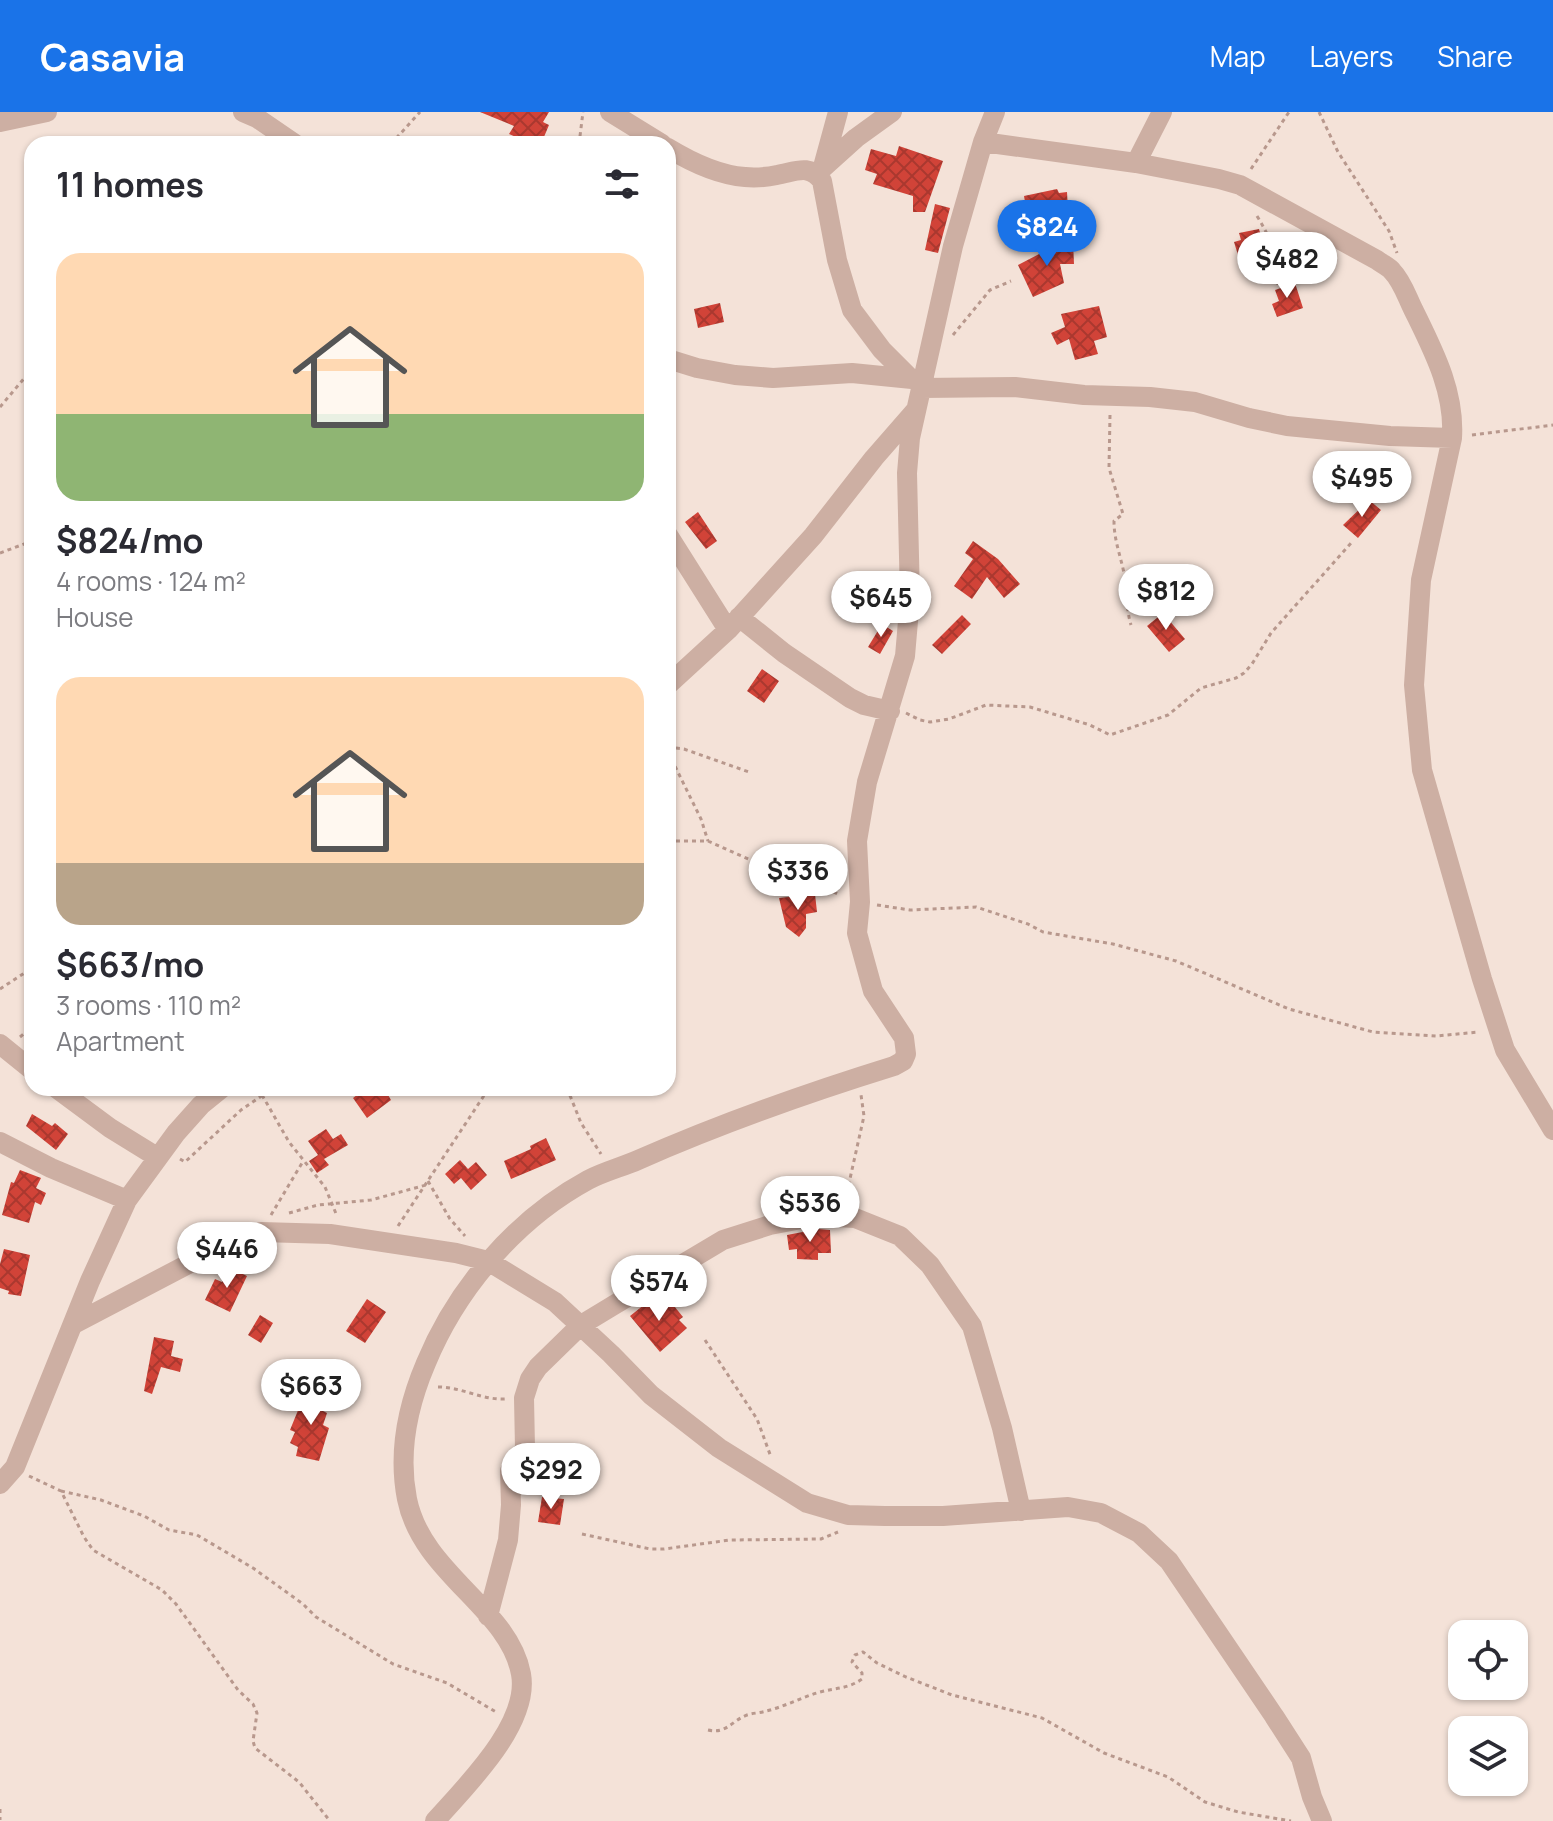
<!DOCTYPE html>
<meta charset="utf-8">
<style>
:root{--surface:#fff;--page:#f7f7f7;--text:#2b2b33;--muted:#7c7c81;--accent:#1a73e8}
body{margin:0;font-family:Manrope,sans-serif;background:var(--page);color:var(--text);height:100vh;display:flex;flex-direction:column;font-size:30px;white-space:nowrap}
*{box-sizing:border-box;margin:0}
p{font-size:26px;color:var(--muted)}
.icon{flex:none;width:44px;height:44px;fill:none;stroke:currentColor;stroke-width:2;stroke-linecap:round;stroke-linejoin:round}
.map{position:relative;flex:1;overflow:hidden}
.sheet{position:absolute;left:24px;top:24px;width:652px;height:960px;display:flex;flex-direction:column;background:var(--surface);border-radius:24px;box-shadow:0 2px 6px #0004}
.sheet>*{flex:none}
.controls{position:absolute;left:1448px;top:1508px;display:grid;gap:16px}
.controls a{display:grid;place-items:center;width:80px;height:80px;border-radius:16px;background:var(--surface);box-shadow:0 2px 6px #0004;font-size:40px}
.price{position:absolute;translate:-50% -68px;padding:0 18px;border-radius:28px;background:#fff;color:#222;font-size:26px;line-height:52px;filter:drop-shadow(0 2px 4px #0008)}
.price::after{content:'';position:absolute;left:50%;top:48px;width:24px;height:18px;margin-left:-12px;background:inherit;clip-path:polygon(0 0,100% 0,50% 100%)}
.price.current{background:var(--accent);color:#fff}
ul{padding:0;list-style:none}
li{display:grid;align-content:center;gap:16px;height:424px;padding:0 32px}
li span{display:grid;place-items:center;height:248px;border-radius:24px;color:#555}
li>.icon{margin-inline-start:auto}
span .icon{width:144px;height:144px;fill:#fffc;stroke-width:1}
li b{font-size:34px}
h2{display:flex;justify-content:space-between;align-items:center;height:96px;padding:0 32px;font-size:34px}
header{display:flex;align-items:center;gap:48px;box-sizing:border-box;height:112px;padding:0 40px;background:var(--accent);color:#fff}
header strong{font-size:38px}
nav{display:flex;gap:44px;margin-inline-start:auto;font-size:28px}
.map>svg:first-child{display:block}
.building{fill:url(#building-cross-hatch)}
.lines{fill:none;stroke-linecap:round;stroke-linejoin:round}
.path{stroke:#b8988d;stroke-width:3;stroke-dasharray:4 4;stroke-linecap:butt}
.minor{stroke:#cdafa3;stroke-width:20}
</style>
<header>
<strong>Casavia</strong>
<nav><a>Map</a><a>Layers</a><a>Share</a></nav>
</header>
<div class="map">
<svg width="1553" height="1709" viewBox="0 0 1553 1709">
<defs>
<pattern id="building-cross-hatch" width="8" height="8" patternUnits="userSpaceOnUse" patternTransform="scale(2)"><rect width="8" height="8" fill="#d14338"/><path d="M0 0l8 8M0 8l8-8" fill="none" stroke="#aa382f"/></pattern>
</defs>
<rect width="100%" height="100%" fill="#f4e2d8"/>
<path class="building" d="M480,0H549L543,10L549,13L541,32H532L509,22L514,14Z
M899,34L943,49L925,100H913V84L873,72L877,62L865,58L871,37L896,44Z
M1057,77L1059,81L1067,80L1068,98L1046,99L1047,103L1028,107L1024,84Z
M935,92L950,96L938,141L925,138Z
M1259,117L1261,124L1275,120L1278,131L1264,135L1265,139L1238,143L1234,130L1241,128L1239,121Z
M1057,130H1073L1074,152H1060L1064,171L1033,185L1018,153L1043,140L1057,137Z
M1295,171L1303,196L1277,205L1272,192L1279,189L1275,178Z
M720,191L724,210L698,216L694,197Z
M1099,194L1107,225L1094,229L1098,242L1075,248L1069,227L1057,233L1051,221L1065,215L1061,202Z
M1369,388L1381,398L1358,426L1343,413Z
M698,400L717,429L706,437L685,410Z
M973,429L998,447L1020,472L1004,486L987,465L972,487L954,474L973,447L965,441Z
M1163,501L1185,527L1169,540L1147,514Z
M962,503L971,512L942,542L932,533Z
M882,512L893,519L880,542L868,535Z
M762,557L779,569L764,591L747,579Z
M815,782L817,800L806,802V816L799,825L786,815L779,786Z
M366,976H384L391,988L367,1006L353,986Z
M32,1002L52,1014L55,1011L68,1022L56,1038L26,1014Z
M326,1017L333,1027L341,1022L348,1033L324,1047L329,1053L317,1061L309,1049L318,1043L308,1029Z
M546,1026L556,1048L511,1067L504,1049L531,1037L530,1034Z
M460,1048L468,1057L476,1050L487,1063L471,1078L461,1066L454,1072L445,1062Z
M20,1058L41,1066L36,1076L46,1081L41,1093L35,1090L29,1111L2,1103L11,1070L14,1071Z
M818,1117L830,1118L831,1141H818V1148L797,1147V1137L789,1138L787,1123Z
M4,1137L30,1143L21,1184L8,1182L9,1179L0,1176V1152Z
M228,1155L247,1164L230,1200L205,1188L215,1167L222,1170Z
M654,1185L662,1195L670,1189L683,1205L679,1208L687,1216L660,1240L630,1204Z
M367,1187L386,1200L365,1231L346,1219Z
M260,1203L273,1211L261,1231L248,1223Z
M154,1225L174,1229L171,1244L183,1247L180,1260L161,1255L152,1282L144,1279Z
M315,1275L331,1282L323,1299L327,1301L323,1313L329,1316L319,1349L296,1344L298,1335L290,1331L295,1320L290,1318L301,1291L308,1293Z
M542,1385L564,1387L560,1413L538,1410Z"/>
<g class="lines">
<path class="path" d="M1319,0L1338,40L1389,119L1397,141
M391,32L420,0
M579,32L583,0
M1251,57L1289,0
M1257,104C1273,130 1276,143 1278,173
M953,223L990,178L1011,169
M0,295L32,257
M1110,303L1109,356L1123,402L1114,409C1114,430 1122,447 1125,467C1128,484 1126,497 1131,513
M1472,323L1553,313
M0,441L32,429
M906,601L920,608L930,610L949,607L986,593L1030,595L1090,613L1110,623L1168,603L1201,576L1236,566L1244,561L1252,552L1271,521L1352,430
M668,635L684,637L749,660
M668,640L701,707L708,729
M668,729H708L784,763L803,766L840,783
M877,793L910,798L976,795L1028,812L1043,820L1113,832L1176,849L1289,897L1373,920L1436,924L1479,920
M0,877L32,856
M20,925L32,915
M258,976L289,1030L325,1075L337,1104
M567,976L581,1011L601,1042
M180,1047L185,1050L241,998L273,976
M428,1069L450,1107L465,1124
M845,1089L864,1004L861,983
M289,1101L318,1093L371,1088L426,1073
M271,1103L302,1051
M398,1114L489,976
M705,1228L757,1307L771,1345
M438,1275C462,1275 481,1288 505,1287
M29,1364L61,1379L84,1425L93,1438L162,1478L176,1492L238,1578L253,1592L257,1601L253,1629L255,1636L299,1670L330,1709
M61,1379L101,1388L144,1404L169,1418L197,1423L253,1456L303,1492L316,1505L393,1552L447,1571L496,1600
M582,1422L650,1437H664L730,1428L821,1427L838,1420
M708,1618C727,1622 731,1609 747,1603C753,1601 760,1601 766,1599C784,1595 802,1585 820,1580C835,1576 848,1577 862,1567V1561L852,1550L855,1543L863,1540L877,1551L906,1565L952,1583L1042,1606L1104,1641L1168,1665L1205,1690L1238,1700L1291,1709
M0,1697V1708"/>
<path class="minor" d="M243,0L257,6L295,32
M610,0L662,32
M0,10L47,0
M983,30L1136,51L1219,67L1240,73L1377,148C1382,152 1389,155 1392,159C1402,169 1407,185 1413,197C1433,238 1455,279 1452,326L1421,468L1414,573L1422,658L1482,867L1505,938L1553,1018
M668,36C691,50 717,63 745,65C755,66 767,65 777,63C795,60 809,51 822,69L837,148L852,198L882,238L910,266
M1136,51L1162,0
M823,55L838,0
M816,62L856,26L892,0
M668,247L697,256L735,263L773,266L852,261L912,267
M922,276L1015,275L1084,283L1150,285L1195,290L1249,306L1287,314L1390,324L1452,326
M668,423L728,518
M739,505L784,541L850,586L864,593L890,599
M668,573L728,518L813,424L874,346L915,299
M0,932L32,958
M56,976L110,1016L157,1045
M0,1030L51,1056L127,1088
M74,1212L215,1138L261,1120L330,1122L456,1141L488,1149L555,1190L611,1242L651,1283L719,1336L807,1391L848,1403L885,1404H943L1068,1395L1101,1401L1139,1421L1169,1449L1274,1604L1301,1646L1312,1685L1322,1709
M0,1372L15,1355L90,1169L127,1088L176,1021L201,993L222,976
M488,1504L508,1428L511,1393L510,1359L525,1336L524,1286L530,1267L538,1255L581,1213L614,1193L723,1128L770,1113L817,1104L855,1106L900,1124L930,1153L972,1214L1002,1316L1021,1399
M435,1709C466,1674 530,1612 521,1562C509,1496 422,1462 407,1387C398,1341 408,1293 426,1251C457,1176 516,1107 588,1068C603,1060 622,1055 638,1048C722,1011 807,981 894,954L903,949L906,942L904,926L873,879L857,821L860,790L857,729L867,670L905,544L910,486L907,361L910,326L953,134L983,30L995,0"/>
</g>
</svg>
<div class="controls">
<a><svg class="icon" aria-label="locate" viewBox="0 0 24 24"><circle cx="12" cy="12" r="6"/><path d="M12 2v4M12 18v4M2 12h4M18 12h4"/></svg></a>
<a><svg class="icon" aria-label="layers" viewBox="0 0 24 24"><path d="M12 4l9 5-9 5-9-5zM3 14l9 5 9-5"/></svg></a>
</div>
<b class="price current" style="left:1047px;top:156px">$824</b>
<b class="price" style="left:1287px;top:188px">$482</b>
<b class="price" style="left:1362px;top:407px">$495</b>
<b class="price" style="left:1166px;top:520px">$812</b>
<b class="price" style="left:881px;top:527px">$645</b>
<b class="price" style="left:798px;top:800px">$336</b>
<b class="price" style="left:810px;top:1132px">$536</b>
<b class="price" style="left:227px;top:1178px">$446</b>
<b class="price" style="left:659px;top:1211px">$574</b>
<b class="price" style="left:311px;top:1315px">$663</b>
<b class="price" style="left:551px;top:1399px">$292</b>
<section class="sheet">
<h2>11 homes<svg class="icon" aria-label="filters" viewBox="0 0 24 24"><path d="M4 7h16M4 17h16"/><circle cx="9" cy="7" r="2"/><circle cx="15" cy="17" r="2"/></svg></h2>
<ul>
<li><span style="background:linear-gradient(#ffd9b3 65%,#8fb573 0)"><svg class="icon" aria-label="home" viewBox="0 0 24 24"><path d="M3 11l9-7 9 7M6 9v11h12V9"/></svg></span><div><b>$824/mo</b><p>4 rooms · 124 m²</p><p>House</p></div></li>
<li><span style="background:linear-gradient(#ffd9b3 75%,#b9a48a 0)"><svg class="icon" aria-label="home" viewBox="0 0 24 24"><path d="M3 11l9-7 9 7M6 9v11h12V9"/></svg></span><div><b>$663/mo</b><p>3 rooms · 110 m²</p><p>Apartment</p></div></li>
</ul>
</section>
</div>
